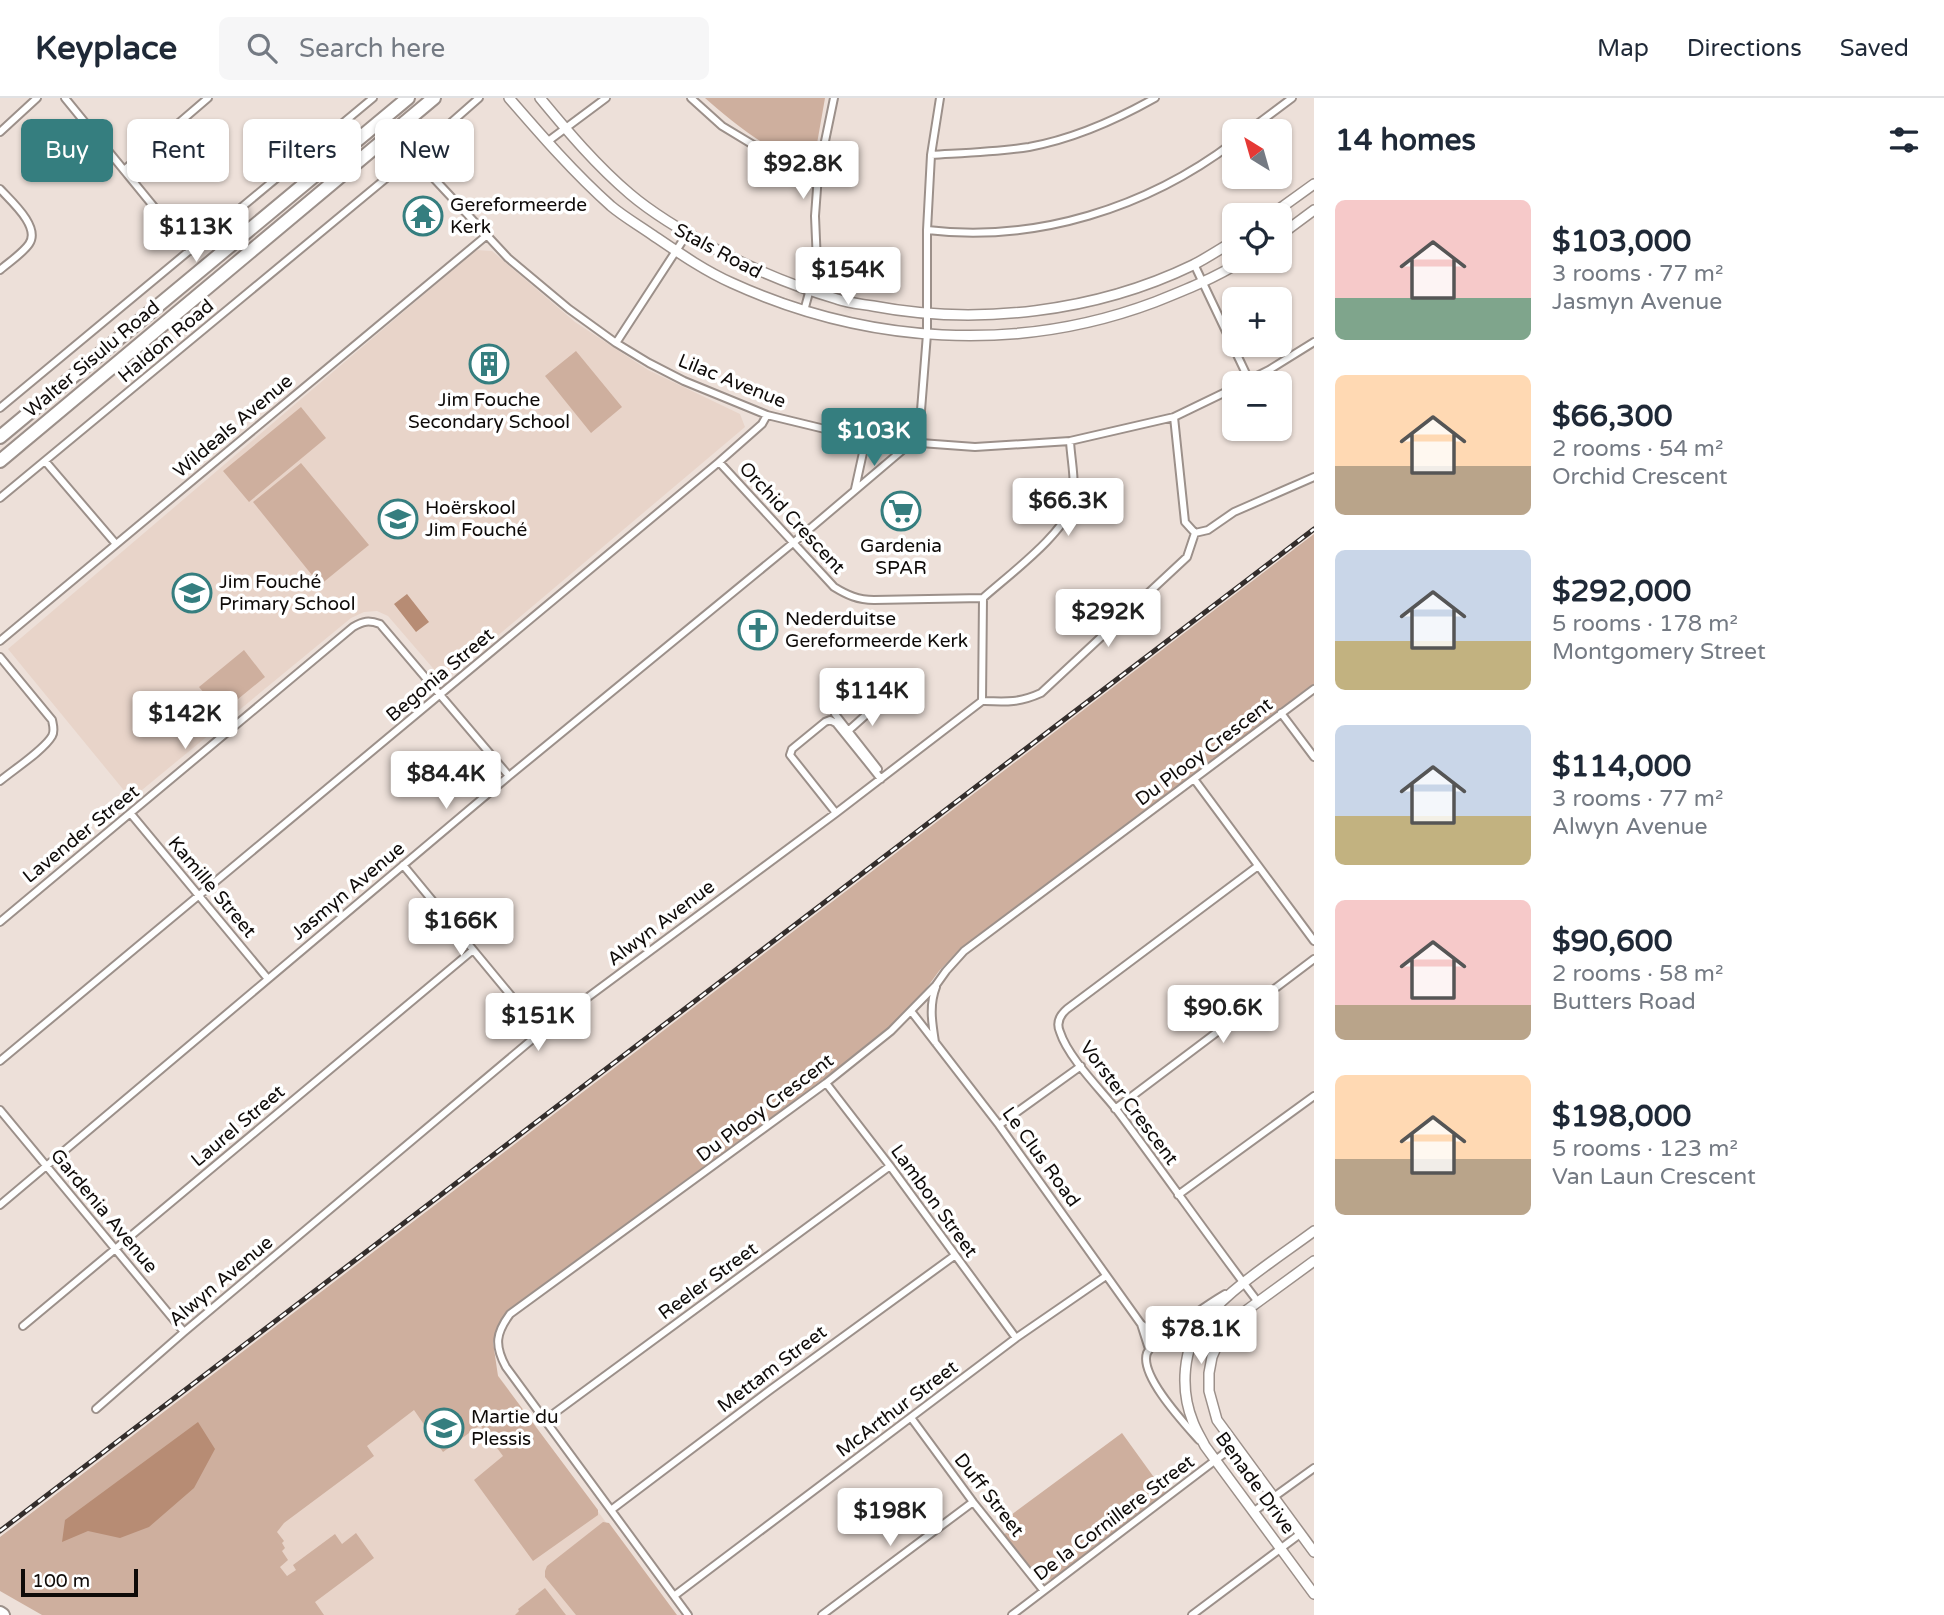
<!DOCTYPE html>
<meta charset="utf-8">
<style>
:root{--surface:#fff;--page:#f6f6f7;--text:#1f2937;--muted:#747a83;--line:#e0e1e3;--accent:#357e7f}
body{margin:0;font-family:"Varela Round",sans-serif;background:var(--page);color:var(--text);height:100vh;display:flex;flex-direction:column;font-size:26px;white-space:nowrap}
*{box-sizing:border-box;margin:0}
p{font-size:23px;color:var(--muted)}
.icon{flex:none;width:38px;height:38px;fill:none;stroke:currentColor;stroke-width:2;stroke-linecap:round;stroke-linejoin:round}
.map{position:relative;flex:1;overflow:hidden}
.drawer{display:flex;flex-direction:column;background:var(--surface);width:630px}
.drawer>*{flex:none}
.top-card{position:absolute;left:21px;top:21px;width:665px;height:63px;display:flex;gap:14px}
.needle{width:46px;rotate:323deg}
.buttons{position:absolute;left:1222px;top:21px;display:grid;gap:14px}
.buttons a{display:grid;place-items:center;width:70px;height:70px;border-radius:10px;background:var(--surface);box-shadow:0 2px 5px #0004;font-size:35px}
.scale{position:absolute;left:21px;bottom:18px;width:117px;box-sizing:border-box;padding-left:7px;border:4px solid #0f0b09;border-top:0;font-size:19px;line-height:24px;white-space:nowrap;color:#0f0b09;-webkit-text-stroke:5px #fff;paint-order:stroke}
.price{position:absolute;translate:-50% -60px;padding:0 16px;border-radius:7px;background:#fff;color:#222;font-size:23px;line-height:46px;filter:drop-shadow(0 2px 4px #0008)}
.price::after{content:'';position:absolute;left:50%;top:42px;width:21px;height:16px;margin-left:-10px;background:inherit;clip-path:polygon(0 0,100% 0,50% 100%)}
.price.on{background:var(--accent);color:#fff}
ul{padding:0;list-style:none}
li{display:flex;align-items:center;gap:21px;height:175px;padding:0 21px}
li span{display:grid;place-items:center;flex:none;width:196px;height:140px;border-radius:10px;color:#555}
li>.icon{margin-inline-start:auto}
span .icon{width:84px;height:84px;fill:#fffc;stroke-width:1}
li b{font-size:30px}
h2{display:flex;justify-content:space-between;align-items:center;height:84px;padding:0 21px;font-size:30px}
.chip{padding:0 24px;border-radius:10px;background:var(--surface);box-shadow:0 2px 5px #0004;font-size:24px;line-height:63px}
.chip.on{background:var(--accent);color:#fff}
header{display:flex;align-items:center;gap:42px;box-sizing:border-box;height:98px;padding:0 35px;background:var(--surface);border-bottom:2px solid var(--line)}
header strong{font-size:33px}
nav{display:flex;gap:38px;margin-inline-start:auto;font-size:24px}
.search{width:490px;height:63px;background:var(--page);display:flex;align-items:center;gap:18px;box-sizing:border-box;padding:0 24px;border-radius:10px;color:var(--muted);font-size:26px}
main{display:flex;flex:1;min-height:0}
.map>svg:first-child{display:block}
.built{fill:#e8d4c9}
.green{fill:#ceaf9e}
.water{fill:#b78c74}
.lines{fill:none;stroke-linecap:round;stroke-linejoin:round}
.street-casing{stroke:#9c908a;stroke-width:10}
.secondary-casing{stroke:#9c908a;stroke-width:12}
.highway-casing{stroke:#9c908a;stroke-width:16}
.street{stroke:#fff;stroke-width:6}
.secondary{stroke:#fff;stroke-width:9}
.highway{stroke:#fff;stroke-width:12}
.rail-casing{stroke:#342e2c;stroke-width:5}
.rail{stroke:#fff;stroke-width:2.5;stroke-dasharray:8;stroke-linecap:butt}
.labels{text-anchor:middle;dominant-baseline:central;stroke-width:7;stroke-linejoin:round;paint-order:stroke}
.poi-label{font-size:19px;fill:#0f0b09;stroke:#fff;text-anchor:start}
.street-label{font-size:19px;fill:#0f0b09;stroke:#fff}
</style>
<header>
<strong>Keyplace</strong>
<div class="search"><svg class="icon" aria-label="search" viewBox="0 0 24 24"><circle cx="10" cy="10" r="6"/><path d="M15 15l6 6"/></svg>Search here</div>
<nav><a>Map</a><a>Directions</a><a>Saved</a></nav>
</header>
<main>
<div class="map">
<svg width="1314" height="1517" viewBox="0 0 1314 1517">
<rect width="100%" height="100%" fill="#ede0d9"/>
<path class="built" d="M476,152L492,153L575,224L648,272L740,316L745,329L444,583L388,518L377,513L364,514L351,520L131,701L8,551Z
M472,1242L674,1517H97Z"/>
<path class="green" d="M705,0H825L815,57L812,65C778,62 730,22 705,0Z
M576,253L622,309L591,335L545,278Z
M301,309L326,340L249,404L223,373Z
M301,365L369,447L320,487L253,404Z
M1314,436V588L960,851L939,873L907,917L893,929L509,1215L498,1230L493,1244L498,1278L598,1412V1417L533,1463L474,1382L503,1358L480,1327L443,1354L414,1312L367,1348L374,1358L284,1425L277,1434L284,1443L282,1445L285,1450L282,1453L288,1462L280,1469L287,1478L296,1472L293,1467L335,1436L342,1446L356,1435L374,1460L315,1504L324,1517H42L0,1493V1439Z
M244,552L265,579L221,615L199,589Z
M1122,1335L1166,1396L1052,1481L1041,1483L1033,1479L1003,1437L1015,1429L1007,1420Z
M603,1424L609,1425L677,1517H576L545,1479V1473L547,1468Z
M545,1490L566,1517H515L519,1513L518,1511Z"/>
<path class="water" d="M407,496L429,524L416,534L394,506Z
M198,1324L215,1351L194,1390L149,1429L120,1440L88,1433L62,1444L65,1422Z"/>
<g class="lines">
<defs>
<path id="street" d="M65,0L190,153
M691,0L722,28L770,57L818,77
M1248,33L1292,0
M0,34L37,0
M547,44L606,0
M931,57C963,55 996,54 1029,49C1073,41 1116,22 1155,0
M413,58L508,160L569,211L616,245L649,265L684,283L767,317L866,341L975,349L1070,343L1174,319L1234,290
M124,72L208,0
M0,91C11,103 41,129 29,146C22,156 9,164 0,172
M927,132C1036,145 1147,110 1234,44
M1194,166L1249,282
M804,213L817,165L815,118L818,77L834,0
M616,245L687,136
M1243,285L1269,272L1314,244
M0,310L373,0
M1174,319L1185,424L1195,435
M45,363L116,446
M719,364L834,489C847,497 858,502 874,502L983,500C1006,479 1069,433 1073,402C1076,383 1071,362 1070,343
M855,391L866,341
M0,400L413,58L479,0
M0,543L486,138
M0,559L52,622C53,627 55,633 52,638C44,652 13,672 0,683
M866,582C854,591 836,601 835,616L878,671
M982,603C1006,604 1019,605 1041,595L1187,459L1195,435L1208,432L1234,414L1314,379
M982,603L983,500
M1281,615L1314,659
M848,633L877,607
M1194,681L1314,843
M836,715L790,657L792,651L825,624L830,622L836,625L881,681
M131,716L268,881
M403,767L541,934
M1258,768L1067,911C1060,917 1056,925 1060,934C1068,959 1099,990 1116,1011C1164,1075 1210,1141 1258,1204
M0,824L353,529C363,523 369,522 380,526L509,678
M911,913L999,1027L1141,1226L1162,1241
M935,944C932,925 929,907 936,889
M0,963L719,364L762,326L767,317
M826,985L890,1068L1016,1240
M1115,1011L1314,861
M0,1012L184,1234
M999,1027L1081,968
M1178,1097L1314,998
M0,1107L509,678L793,445L912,344L920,325L927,236V132L931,57L940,0
M1141,1226L1149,1251
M23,1228L473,852
M96,1311L184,1234L541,934L836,715L982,603
M912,1321L973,1404L1043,1492
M545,1322L890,1068
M1199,1342C1184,1325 1139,1277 1147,1255C1150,1248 1157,1244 1163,1240C1183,1224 1203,1209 1225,1196
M611,1412L770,1292L954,1158
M1253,1414L1314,1370
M674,1498L1016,1240L1106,1178
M688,1517L506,1269C494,1247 496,1235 510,1216L826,985L891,933L936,887L946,873L964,853L1314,591
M822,1517L973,1404
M1012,1517L1234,1348
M1192,1517L1300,1436"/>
<path id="secondary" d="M509,0C541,37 574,75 611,108C624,119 640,128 654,138C679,155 705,173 732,185C866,246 1017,256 1155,204C1185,192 1215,180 1242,163
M540,0C568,34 597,68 630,96C657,119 689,137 719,153C757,173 796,189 837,201C848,205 861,206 873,208C978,228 1096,214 1193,167C1207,160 1220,151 1234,143
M1271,117L1314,86
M1279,138L1314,112
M1314,1133C1279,1159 1233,1188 1205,1221C1182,1249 1180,1292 1193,1324C1196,1332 1201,1340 1205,1348L1314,1496
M1314,1163L1236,1220L1225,1233L1218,1245L1212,1259L1209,1275V1293L1217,1322L1314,1454"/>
<path id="highway" d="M0,339L408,0
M0,363L434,0
M0,1515L3,1517"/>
</defs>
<use href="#street" class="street-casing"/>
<use href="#secondary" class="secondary-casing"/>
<use href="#highway" class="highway-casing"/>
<use href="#street" class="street"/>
<use href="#secondary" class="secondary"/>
<use href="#highway" class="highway"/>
<defs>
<path id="rail" d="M0,1433L1314,431"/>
</defs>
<use href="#rail" class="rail-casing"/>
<use href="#rail" class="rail"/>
</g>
<defs>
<symbol id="temple-ring" viewBox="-11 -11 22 22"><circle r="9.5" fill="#fff" stroke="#357e7f" stroke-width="1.5"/><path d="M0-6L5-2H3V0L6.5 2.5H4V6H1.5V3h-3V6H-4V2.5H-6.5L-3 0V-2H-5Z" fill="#357e7f"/></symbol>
<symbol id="building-ring" viewBox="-11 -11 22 22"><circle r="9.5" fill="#fff" stroke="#357e7f" stroke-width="1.5"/><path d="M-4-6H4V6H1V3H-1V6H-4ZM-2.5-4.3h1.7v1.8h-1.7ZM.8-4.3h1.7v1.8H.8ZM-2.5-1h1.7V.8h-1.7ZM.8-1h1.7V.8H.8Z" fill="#357e7f"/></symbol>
<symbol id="supermarket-ring" viewBox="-11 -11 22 22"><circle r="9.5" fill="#fff" stroke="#357e7f" stroke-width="1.5"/><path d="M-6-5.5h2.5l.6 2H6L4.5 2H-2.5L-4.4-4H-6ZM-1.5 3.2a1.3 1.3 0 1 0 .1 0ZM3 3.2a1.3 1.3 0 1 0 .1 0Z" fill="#357e7f"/></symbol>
<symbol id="school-ring" viewBox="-11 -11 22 22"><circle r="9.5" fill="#fff" stroke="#357e7f" stroke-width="1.5"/><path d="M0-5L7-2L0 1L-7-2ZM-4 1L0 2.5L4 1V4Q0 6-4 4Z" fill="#357e7f"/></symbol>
<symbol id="church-ring" viewBox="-11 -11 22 22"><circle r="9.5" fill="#fff" stroke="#357e7f" stroke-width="1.5"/><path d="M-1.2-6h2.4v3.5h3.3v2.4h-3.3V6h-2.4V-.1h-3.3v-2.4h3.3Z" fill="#357e7f"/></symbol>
</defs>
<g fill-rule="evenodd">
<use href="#temple-ring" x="401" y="96" width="44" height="44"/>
<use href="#building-ring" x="467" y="244" width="44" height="44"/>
<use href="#supermarket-ring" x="879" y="391" width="44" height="44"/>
<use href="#school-ring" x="376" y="399" width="44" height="44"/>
<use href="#school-ring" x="170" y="473" width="44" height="44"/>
<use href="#church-ring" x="736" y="510" width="44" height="44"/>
<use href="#school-ring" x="422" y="1308" width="44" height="44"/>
</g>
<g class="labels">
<g class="poi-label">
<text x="450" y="107">Gereformeerde<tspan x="450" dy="22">Kerk</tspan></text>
<text x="489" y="302" text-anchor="middle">Jim Fouche<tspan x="489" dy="22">Secondary School</tspan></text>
<text x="425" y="410">Hoërskool<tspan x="425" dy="22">Jim Fouché</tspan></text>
<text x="901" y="448" text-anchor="middle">Gardenia<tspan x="901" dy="22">SPAR</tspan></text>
<text x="219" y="484">Jim Fouché<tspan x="219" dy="22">Primary School</tspan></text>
<text x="785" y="521">Nederduitse<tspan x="785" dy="22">Gereformeerde Kerk</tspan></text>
<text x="471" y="1319">Martie du<tspan x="471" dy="22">Plessis</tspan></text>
</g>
<g class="street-label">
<text transform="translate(718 153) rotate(28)">Stals Road</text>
<text transform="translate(166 243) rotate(-40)">Haldon Road</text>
<text transform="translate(92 261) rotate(-40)">Walter Sisulu Road</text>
<text transform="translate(732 283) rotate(22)">Lilac Avenue</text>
<text transform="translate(233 328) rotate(-40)">Wildeals Avenue</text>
<text transform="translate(792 420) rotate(47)">Orchid Crescent</text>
<text transform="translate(440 577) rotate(-40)">Begonia Street</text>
<text transform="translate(1204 654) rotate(-37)">Du Plooy Crescent</text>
<text transform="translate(81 736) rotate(-39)">Lavender Street</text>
<text transform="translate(212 789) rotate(50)">Kamille Street</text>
<text transform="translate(348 793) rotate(-40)">Jasmyn Avenue</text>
<text transform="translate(661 825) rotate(-37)">Alwyn Avenue</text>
<text transform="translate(1129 1005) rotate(53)">Vorster Crescent</text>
<text transform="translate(765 1010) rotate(-37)">Du Plooy Crescent</text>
<text transform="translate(238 1028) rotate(-40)">Laurel Street</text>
<text transform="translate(1041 1059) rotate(54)">Le Clus Road</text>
<text transform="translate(934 1103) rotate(54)">Lambon Street</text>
<text transform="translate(104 1113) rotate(50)">Gardenia Avenue</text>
<text transform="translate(221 1183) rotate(-40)">Alwyn Avenue</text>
<text transform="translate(708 1183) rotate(-36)">Reeler Street</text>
<text transform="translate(772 1271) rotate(-37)">Mettam Street</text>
<text transform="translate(897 1311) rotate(-37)">McArthur Street</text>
<text transform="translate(1255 1385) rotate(54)">Benade Drive</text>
<text transform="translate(989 1397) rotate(52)">Duff Street</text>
<text transform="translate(1114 1420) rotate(-37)">De la Cornillere Street</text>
</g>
</g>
</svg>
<div class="buttons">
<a><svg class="needle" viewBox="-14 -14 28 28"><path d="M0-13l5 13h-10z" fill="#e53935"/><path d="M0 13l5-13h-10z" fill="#747a83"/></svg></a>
<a><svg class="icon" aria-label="locate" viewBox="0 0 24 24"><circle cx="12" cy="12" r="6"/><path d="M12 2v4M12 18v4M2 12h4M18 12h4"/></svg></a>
<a>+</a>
<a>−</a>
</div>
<div class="scale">100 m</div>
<b class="price" style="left:803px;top:103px">$92.8K</b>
<b class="price" style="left:196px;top:166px">$113K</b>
<b class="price" style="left:848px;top:209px">$154K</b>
<b class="price on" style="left:874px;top:370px">$103K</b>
<b class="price" style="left:1068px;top:440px">$66.3K</b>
<b class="price" style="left:1108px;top:551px">$292K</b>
<b class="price" style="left:872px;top:630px">$114K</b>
<b class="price" style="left:185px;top:653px">$142K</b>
<b class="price" style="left:446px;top:713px">$84.4K</b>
<b class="price" style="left:461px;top:860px">$166K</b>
<b class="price" style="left:1223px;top:947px">$90.6K</b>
<b class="price" style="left:538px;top:955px">$151K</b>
<b class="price" style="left:1201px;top:1268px">$78.1K</b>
<b class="price" style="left:890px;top:1450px">$198K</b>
<div class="top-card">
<a class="chip on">Buy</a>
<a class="chip">Rent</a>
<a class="chip">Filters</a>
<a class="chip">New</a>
</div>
</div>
<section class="drawer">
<h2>14 homes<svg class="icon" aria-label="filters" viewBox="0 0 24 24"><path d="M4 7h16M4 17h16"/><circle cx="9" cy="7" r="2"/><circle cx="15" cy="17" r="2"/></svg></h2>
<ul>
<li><span style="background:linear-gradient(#f6c9c9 70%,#7fa58c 0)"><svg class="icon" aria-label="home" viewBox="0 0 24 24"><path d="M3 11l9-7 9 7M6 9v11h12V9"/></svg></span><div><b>$103,000</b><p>3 rooms · 77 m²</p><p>Jasmyn Avenue</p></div></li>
<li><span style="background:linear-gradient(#ffd9b3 65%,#b9a48a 0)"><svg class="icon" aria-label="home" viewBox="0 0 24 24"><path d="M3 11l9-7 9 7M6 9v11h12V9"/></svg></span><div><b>$66,300</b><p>2 rooms · 54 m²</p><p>Orchid Crescent</p></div></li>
<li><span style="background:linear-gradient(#c9d6e8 65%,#c2b280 0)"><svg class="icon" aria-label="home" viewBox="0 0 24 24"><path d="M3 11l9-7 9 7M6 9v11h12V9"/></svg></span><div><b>$292,000</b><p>5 rooms · 178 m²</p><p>Montgomery Street</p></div></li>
<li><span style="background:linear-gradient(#c9d6e8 65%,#c2b280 0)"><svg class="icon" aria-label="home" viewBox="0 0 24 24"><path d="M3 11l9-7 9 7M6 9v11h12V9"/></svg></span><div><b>$114,000</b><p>3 rooms · 77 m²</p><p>Alwyn Avenue</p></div></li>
<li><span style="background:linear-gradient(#f6c9c9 75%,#b9a48a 0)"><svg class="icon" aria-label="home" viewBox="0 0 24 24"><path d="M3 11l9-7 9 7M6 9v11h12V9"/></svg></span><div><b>$90,600</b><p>2 rooms · 58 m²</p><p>Butters Road</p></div></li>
<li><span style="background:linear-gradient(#ffd9b3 60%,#b9a48a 0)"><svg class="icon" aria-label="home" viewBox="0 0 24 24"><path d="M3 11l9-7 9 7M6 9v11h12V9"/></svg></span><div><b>$198,000</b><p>5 rooms · 123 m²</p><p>Van Laun Crescent</p></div></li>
</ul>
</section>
</main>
